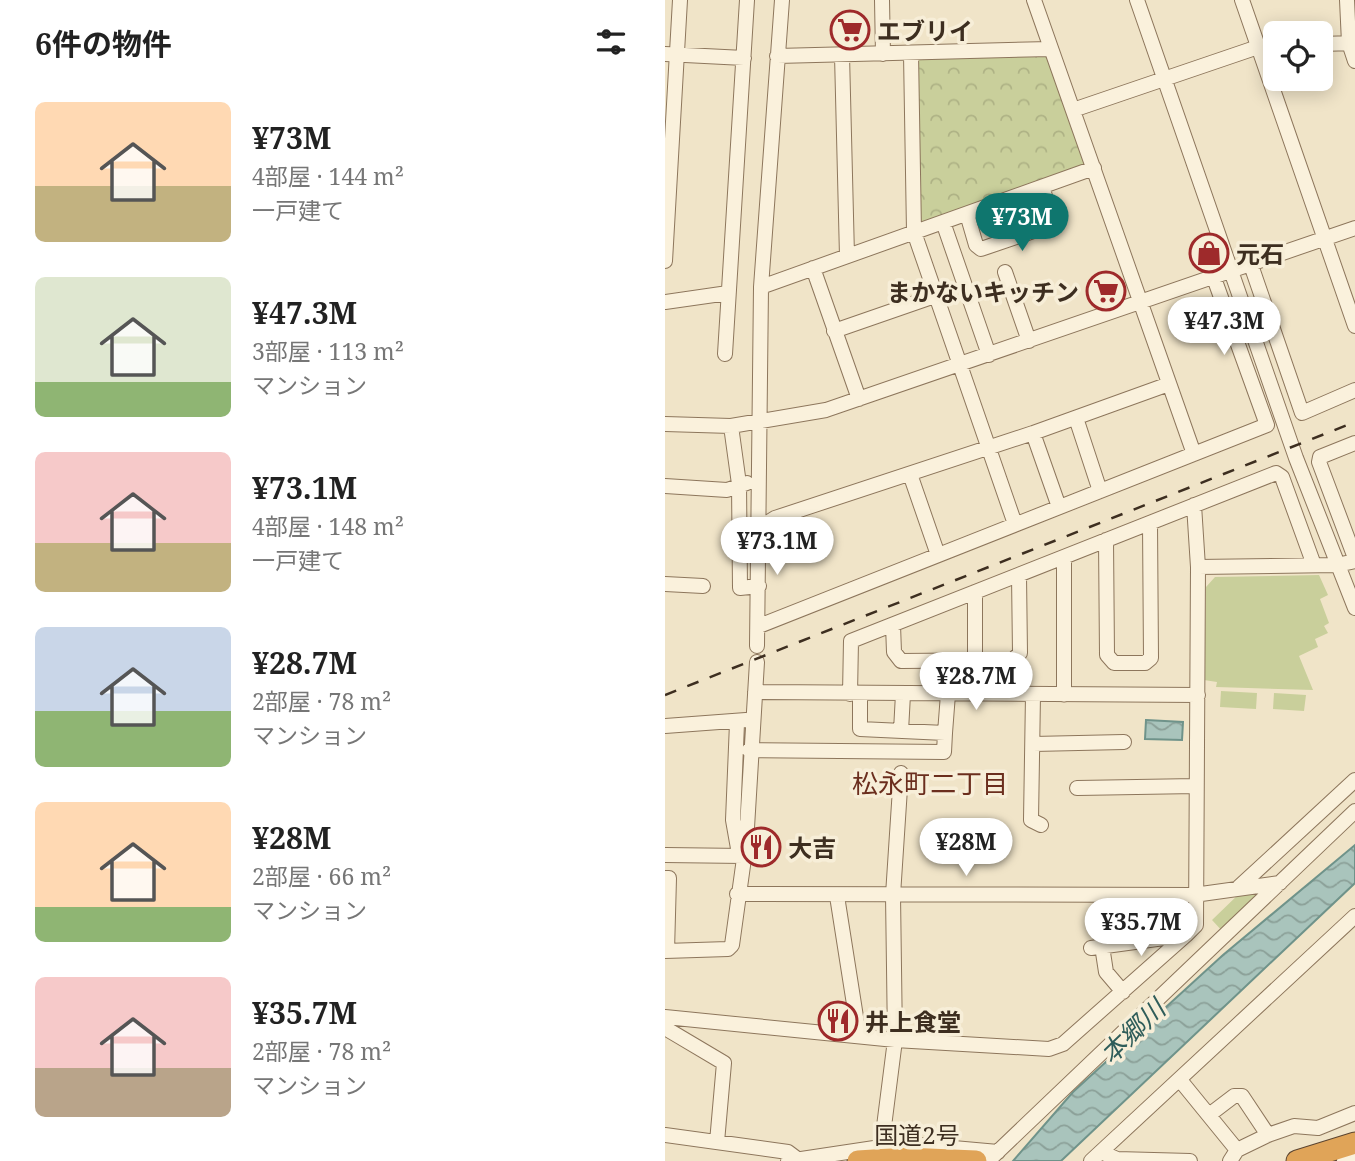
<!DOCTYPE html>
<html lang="ja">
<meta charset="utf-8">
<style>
:root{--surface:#fff;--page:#f2f2f2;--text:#222;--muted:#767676;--accent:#0f766e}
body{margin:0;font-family:"Noto Serif","Noto Sans JP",serif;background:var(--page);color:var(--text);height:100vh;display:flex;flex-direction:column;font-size:26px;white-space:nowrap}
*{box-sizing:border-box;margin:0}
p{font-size:23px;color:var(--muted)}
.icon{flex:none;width:38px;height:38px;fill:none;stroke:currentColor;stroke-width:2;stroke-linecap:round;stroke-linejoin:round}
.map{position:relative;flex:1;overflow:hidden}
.drawer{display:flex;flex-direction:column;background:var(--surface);width:665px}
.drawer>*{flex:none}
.controls{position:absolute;left:598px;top:21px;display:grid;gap:14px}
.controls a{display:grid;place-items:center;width:70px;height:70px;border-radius:10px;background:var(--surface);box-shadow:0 4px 18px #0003;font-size:35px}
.price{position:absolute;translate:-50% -60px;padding:0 16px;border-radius:24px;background:#fff;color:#222;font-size:23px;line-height:46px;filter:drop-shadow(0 2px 4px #0008)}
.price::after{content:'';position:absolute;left:50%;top:42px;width:21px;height:16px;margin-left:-10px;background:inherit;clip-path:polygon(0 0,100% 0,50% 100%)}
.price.on{background:var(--accent);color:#fff}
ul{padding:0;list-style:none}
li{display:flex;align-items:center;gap:21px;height:175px;padding:0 35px}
li span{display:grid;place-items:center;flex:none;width:196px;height:140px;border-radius:10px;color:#555}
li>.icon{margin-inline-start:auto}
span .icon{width:84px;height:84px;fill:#fffc;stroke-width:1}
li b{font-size:30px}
h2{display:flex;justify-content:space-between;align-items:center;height:84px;padding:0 35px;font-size:30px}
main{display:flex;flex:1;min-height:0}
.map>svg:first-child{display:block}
.grass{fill:#c9cf9b}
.park{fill:url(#park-crowns)}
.water{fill:url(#water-waves);stroke:#6f938a;stroke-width:2}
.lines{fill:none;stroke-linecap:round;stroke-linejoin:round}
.minor-casing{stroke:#8d765c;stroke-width:16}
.highway-casing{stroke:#5b4430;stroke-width:23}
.minor{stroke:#faf1dc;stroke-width:14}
.highway{stroke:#e0a458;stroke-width:21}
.rail{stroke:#3d2e20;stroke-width:2.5;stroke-dasharray:12 12;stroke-linecap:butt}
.labels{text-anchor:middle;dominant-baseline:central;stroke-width:7;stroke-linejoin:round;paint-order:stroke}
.poi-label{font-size:24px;font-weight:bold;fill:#3d2e20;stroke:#f7eed8;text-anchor:start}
.street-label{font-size:24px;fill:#3d2e20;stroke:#f7eed8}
.neighbourhood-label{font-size:26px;fill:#6b2e1e;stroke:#f7eed8}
.water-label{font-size:26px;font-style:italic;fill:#2f5d5a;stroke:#f7eed8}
</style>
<main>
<section class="drawer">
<h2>6件の物件<svg class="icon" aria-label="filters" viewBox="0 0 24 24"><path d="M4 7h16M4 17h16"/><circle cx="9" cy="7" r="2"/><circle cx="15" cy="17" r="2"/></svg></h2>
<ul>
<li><span style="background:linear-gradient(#ffd9b3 60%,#c2b280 0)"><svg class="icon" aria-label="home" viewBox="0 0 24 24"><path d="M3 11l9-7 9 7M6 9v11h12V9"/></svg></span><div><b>¥73M</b><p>4部屋 · 144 m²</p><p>一戸建て</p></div></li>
<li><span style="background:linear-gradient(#dfe7d0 75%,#8fb573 0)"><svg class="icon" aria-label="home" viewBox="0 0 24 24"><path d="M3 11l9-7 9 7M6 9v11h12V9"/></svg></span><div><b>¥47.3M</b><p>3部屋 · 113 m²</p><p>マンション</p></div></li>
<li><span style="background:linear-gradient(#f6c9c9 65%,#c2b280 0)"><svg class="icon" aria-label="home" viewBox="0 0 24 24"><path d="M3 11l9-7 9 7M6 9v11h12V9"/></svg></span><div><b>¥73.1M</b><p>4部屋 · 148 m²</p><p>一戸建て</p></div></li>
<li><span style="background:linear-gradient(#c9d6e8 60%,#8fb573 0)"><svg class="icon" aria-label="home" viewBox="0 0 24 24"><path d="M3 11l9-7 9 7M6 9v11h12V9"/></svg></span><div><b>¥28.7M</b><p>2部屋 · 78 m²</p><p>マンション</p></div></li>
<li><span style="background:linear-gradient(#ffd9b3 75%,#8fb573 0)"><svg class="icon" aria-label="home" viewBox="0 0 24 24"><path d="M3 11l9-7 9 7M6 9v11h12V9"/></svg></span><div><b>¥28M</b><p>2部屋 · 66 m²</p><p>マンション</p></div></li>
<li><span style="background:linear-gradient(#f6c9c9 65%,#b9a48a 0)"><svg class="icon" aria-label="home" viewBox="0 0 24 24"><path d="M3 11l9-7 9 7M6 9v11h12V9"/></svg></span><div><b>¥35.7M</b><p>2部屋 · 78 m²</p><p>マンション</p></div></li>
</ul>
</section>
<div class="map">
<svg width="690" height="1161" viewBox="0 0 690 1161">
<defs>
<pattern id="park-crowns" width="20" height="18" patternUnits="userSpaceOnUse" patternTransform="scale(1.75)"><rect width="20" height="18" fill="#c9cf9b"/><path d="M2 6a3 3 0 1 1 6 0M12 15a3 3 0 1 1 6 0" fill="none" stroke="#aeb285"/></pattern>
<pattern id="water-waves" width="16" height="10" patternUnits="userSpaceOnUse" patternTransform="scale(1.75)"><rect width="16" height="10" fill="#a9c4bc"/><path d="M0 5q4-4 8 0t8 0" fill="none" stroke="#8ba098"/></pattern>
</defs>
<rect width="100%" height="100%" fill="#f0e4c8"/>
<path class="grass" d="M654,575L663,595L655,599L664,623L659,626L663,633L650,639L653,647L634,656L648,690L551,687L552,682L539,680L541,587L550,577Z
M556,691L592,693L591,709L555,707Z
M609,693L641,695L639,711L608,709Z"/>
<path class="park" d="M383,56L420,166L258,224L255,222L252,63L256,58Z
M605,885L559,933L547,920L577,891Z"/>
<path class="water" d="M481,720L518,722L517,740L480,739Z
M690,845V883L396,1161H348L408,1092L558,955Z"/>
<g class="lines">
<defs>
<path id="minor" d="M217,0L218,54
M369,0L529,454
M472,0L631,458L690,608
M577,0L690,326
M682,0L684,43L690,61
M656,44L690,43
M0,54L79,58
M246,54L249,232L350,524
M177,55L182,256
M112,56L385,49
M408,110L593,47L611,46
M302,214L311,245L316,249L386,225L388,220L377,187
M278,222L324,355
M0,261L15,0
M586,265L637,413L690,390
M148,268L194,399
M340,272L364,341
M96,287L429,168
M0,302L63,293
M169,331L270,296
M60,354L82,0
M411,418L435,491
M0,424L66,426L161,410L690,228
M66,426L74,484L75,588L94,586
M368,433L394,507
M690,443L655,457L654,462L690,558
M245,474L273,555
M0,486L62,490L82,483
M94,528L110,518L368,433L504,384
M441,540L442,655L449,663H480L486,658L485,524
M533,567L672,565L690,561
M0,584L38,586
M228,625L229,652L236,661L348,660L355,653L354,576
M94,626L602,425L549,278
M92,646L96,287L117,0
M310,661V592
M90,692L533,695
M185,694L186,641L611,473L617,477L649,565
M195,694V729L280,733L283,694
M368,695L366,820L376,825
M399,695V558
M72,723L68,820L74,854
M0,726L81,720
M236,731L238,694
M368,744L459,742
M84,750L279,752L280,733
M412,788L531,786
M0,855L79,856
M0,878H4L2,951
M574,887L690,780
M72,894L529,895L615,883
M172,896L194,1036
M437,946L441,972L458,992
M426,948L521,935
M0,951L63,949L67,945L81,844L92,662
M0,1017L230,1040L384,1049L398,1044L521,935L531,925L533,567L529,505
M0,1028L59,1063L52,1142
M515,1080L572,1150
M544,1115L569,1096H577L603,1135
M0,1135L123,1152L131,1158
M216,1150L230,1040L228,895L236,773
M436,1152L452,1159L525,1161
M123,1161L216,1147L255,1145L333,1152
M323,1161L690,811
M426,1161L690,916
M565,1161L572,1150L603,1135L629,1126L653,1128L690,1113
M679,1161L690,1157"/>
<path id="highway" d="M193,1161L240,1158L311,1161
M632,1161L690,1143"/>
</defs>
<use href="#minor" class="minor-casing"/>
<use href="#highway" class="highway-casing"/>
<use href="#minor" class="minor"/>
<use href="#highway" class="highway"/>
<path class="rail" d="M0,695L690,422"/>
</g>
<defs>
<symbol id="supermarket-ring" viewBox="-11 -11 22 22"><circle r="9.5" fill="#f7eed8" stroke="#9e2a2b" stroke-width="1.5"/><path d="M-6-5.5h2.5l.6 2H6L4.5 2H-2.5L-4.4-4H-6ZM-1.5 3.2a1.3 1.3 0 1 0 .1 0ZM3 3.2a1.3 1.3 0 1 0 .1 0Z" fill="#9e2a2b"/></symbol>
<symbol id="shop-ring" viewBox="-11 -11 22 22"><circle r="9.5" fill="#f7eed8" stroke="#9e2a2b" stroke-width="1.5"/><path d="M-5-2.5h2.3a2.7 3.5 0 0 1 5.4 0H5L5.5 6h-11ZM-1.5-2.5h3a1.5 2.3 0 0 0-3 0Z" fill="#9e2a2b"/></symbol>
<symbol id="restaurant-ring" viewBox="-11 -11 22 22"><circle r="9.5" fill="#f7eed8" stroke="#9e2a2b" stroke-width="1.5"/><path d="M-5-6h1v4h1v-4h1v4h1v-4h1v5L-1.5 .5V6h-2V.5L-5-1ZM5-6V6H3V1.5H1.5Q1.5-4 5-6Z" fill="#9e2a2b"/></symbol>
</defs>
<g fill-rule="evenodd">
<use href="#supermarket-ring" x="163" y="8" width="44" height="44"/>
<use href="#shop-ring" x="522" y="231" width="44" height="44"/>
<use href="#supermarket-ring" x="419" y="269" width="44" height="44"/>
<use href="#restaurant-ring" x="74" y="825" width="44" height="44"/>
<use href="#restaurant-ring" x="151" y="999" width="44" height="44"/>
</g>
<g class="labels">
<g class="poi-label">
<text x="212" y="30">エブリイ</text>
<text x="571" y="253">元石</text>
<text x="414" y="291" text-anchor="end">まかないキッチン</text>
<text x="123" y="847">大吉</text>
<text x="200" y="1021">井上食堂</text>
</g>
<g class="street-label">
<text x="252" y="1134">国道2号</text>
</g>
<g class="neighbourhood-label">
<text x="265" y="783">松永町二丁目</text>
</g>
<g class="water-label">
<text transform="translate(467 1031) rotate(-44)">本郷川</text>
</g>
</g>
</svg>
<div class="controls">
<a><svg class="icon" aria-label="locate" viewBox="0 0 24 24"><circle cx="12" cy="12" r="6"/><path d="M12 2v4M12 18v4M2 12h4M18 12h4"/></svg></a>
</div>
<b class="price on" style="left:357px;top:253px">¥73M</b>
<b class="price" style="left:559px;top:357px">¥47.3M</b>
<b class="price" style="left:112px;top:577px">¥73.1M</b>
<b class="price" style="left:311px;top:712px">¥28.7M</b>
<b class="price" style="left:301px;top:878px">¥28M</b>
<b class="price" style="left:476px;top:958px">¥35.7M</b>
</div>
</main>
